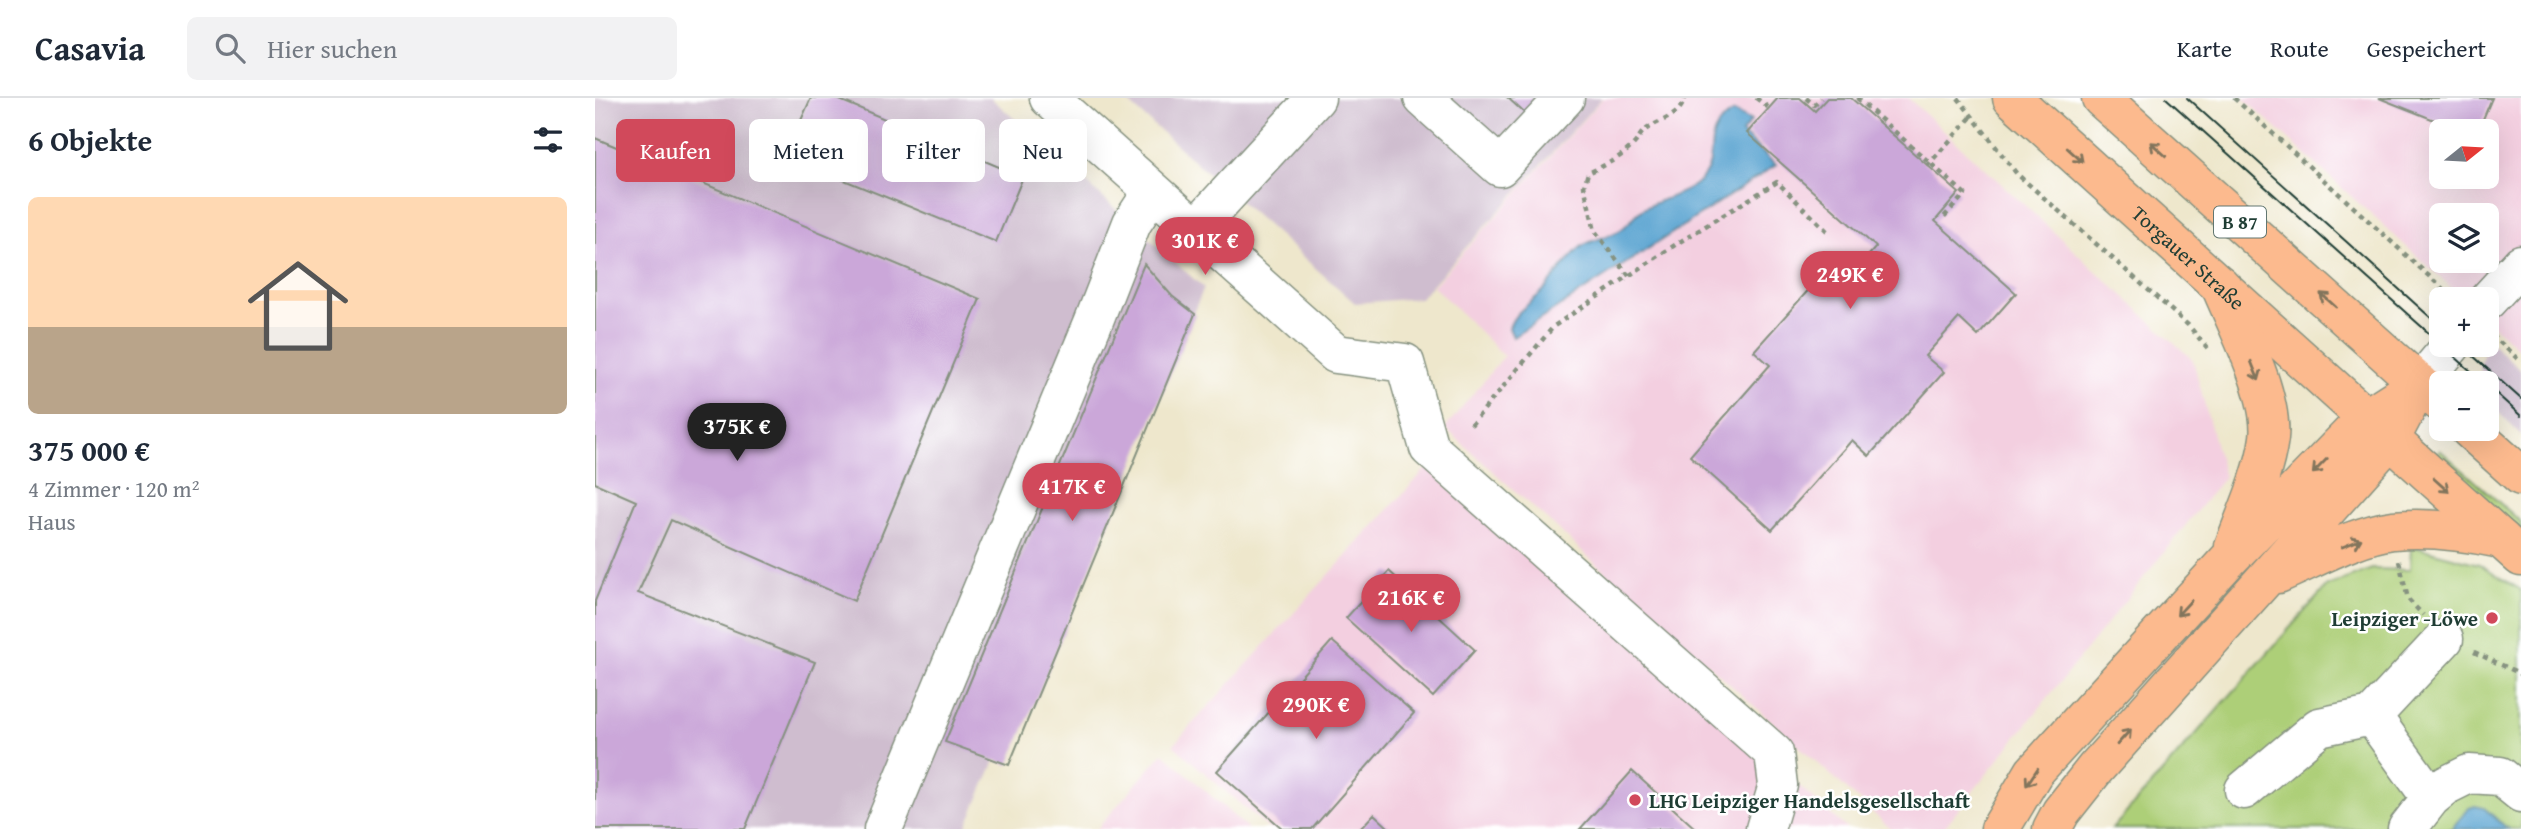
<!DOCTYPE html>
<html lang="de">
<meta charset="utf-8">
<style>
:root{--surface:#fff;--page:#f2f2f3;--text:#1f2937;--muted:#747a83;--line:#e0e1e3;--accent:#d1495b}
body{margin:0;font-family:"Gentium Book Plus",serif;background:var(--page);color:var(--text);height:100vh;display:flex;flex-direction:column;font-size:26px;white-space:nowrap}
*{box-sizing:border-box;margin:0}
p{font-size:23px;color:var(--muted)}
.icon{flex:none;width:38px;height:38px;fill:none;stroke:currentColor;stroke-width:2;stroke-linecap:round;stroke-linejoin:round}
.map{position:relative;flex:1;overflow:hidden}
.sheet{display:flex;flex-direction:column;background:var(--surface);width:595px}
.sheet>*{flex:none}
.hud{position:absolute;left:21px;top:21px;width:665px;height:63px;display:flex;gap:14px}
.needle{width:46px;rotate:72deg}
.controls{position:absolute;left:1834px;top:21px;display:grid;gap:14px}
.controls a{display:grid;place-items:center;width:70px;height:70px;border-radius:10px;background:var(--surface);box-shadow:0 7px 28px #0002;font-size:35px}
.price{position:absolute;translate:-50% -60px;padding:0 16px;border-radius:24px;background:var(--accent);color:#fff;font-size:23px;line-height:46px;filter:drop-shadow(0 2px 4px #0008)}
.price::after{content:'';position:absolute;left:50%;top:42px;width:21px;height:16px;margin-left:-10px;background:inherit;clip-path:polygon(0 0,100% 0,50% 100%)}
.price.on{background:#222;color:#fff}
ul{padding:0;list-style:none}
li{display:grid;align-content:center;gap:14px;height:371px;padding:0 28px}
li span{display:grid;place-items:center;height:217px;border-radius:10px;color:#555}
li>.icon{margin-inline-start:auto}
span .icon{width:126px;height:126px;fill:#fffc;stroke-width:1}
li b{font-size:30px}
h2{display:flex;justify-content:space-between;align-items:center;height:84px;padding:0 28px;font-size:30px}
.tag{padding:0 24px;border-radius:10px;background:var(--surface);box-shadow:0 7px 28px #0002;font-size:24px;line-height:63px}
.tag.on{background:var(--accent);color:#fff}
header{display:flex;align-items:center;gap:42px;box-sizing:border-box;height:98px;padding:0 35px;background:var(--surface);border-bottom:2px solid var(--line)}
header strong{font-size:33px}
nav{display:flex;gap:38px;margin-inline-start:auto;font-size:24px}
.search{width:490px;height:63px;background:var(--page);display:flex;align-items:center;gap:18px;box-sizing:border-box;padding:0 24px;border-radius:10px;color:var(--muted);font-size:26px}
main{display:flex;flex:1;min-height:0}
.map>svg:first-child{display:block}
.built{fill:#f3cfe0;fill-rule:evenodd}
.industrial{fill:#cfbdcf}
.green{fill:#adcf78;stroke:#668656;stroke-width:2}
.water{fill:#59a3d0;stroke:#3c7082;stroke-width:2}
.building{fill:#cba7d9}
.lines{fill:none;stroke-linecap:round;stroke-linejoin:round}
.minor-casing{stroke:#869280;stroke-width:41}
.major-casing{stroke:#869280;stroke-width:41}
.highway-casing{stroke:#869280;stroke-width:41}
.path{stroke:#869280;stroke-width:4.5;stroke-dasharray:5 5;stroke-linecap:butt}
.minor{stroke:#fff;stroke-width:38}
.major{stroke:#fcba8e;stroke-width:38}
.highway{stroke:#fcba8e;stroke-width:38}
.tram{stroke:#1f3d34;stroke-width:2}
.oneway{stroke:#82755c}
.poi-dot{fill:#d1495b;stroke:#fff;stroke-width:2.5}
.labels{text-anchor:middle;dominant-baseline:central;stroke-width:5;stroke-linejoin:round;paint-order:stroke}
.shield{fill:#fff;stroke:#627771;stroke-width:2}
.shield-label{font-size:19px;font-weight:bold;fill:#1f3d34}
.street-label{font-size:21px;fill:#1f3d34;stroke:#fff}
.poi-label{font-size:21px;font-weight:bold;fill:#1f3d34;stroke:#fff;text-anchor:end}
</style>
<header>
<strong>Casavia</strong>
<div class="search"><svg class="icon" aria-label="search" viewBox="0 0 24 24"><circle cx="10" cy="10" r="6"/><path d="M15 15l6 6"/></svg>Hier suchen</div>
<nav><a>Karte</a><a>Route</a><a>Gespeichert</a></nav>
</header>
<main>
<section class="sheet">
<h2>6 Objekte<svg class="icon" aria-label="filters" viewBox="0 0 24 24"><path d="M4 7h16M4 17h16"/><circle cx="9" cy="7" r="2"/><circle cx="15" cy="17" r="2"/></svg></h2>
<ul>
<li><span style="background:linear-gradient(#ffd9b3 60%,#b9a48a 0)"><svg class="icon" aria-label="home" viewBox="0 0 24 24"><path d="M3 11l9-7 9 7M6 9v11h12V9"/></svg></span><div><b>375 000 €</b><p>4 Zimmer · 120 m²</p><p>Haus</p></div></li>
</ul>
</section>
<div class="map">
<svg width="1926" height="731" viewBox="0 0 1926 731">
<rect width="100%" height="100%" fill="#fff"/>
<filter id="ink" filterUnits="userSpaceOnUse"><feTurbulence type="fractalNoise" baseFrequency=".0143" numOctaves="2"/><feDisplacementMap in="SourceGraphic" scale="14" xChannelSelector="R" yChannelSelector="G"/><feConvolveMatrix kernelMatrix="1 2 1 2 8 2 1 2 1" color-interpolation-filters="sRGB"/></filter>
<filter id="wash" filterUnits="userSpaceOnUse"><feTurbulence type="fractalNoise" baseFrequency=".00686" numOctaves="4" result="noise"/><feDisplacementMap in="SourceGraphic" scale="28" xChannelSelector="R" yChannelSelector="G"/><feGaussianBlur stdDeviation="1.57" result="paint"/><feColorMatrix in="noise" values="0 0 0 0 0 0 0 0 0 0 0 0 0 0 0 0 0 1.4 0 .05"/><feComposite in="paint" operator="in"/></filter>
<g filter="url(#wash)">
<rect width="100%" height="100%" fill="#eee7cc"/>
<path class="built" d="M1008,0H1313L1598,262L1629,379L1348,731H1296L850,330L909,258L838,188Z
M1648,0H1926V253L1892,222V201H1869ZM1846,33H1892V79H1846ZM1846,117H1892V163H1846Z
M840,361L1252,731H674L578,647Z
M568,655L581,666L653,731H502Z"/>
<path class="industrial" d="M0,0H396L609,190L370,731H0Z
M528,0H1007L825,200L760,205Z
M1892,241L1926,272V337L1895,306L1892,298V285H1887L1885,269Z"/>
<path class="green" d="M1845,352L1926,424V436L1842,361L1841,356Z
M1816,448L1884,466L1926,492V731H1517L1732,488L1777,471L1815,472Z"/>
<path class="water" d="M1139,14L1156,23L1147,35L1181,67L918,239L914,230C920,213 934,207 946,195C958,183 978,153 989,147C1000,141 1013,139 1024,133C1033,128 1039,117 1048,111C1064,101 1086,98 1101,86C1131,61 1099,38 1139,14Z
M1880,708L1889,710L1913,731H1856L1874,710Z"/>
<g id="blocks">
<path class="building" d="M216,0H240L428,79L401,144L190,58Z
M913,0H955L936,21Z
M1183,0H1205L1220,13L1232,0H1256L1364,95L1340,123L1421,195L1383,238L1364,220L1330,258L1349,274L1274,358L1257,342L1177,432L1095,358L1175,267L1159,253L1235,168L1251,183L1281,149L1152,35Z
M1784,0H1897L1883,33H1867Z
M0,40L385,201L259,503L76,422L43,495L220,564L150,731H0V503L41,403L0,385Z
M549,166L577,198L600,216L414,667L350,644Z
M794,473L880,552L838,599L751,520Z
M737,543L819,615L717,731H688L622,673Z
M1037,673L1101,731H985Z
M779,716L795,731H765Z"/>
</g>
</g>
<g filter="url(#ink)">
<use href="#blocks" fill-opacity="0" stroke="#869280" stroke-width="2"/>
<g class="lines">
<defs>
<path id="minor" d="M454,0L741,256L810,265L834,350L1179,655L1183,687L1170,731
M828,0L905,69L970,0
M601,130L721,0
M1892,203L1926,166
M1825,285L1857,247
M1777,618L1836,700
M1649,692L1724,629L1777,618L1849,541
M288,731L498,225L537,125L558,93
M1812,731L1836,700L1852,687L1874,676L1905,678L1926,695"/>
<g id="major">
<path id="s1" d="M1417,0L1926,459"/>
<path d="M1506,0L1846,305"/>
<path d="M1874,331L1926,378"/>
</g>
<path id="highway" d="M1625,187C1641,226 1679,298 1674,340C1669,377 1652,413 1639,448
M1683,476C1719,461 1759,437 1798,432C1832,429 1873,434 1906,441
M1405,731L1439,674L1635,460L1772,319L1825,285
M1457,731L1466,714L1500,671L1796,340L1824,287"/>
</defs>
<use href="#minor" class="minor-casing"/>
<use href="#major" class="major-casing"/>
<use href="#highway" class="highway-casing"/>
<path class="path" d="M1161,0L1174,10
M1211,0L1219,7L1226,0
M1262,0L1370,96L1346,122
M1363,0L1422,76L1593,227L1615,253
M1639,0L1858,200
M1332,68L1378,17
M1034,178L1000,133L989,88L993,75C1009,68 1027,59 1039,46C1043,42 1045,36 1049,33C1065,20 1083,22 1090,0
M1897,237L1926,264
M876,327L959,228L1083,145L1182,84L1232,133
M1804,463L1813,501L1828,517
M1879,554L1926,576"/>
<use href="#minor" class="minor"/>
<use href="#major" class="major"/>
<use href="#highway" class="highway"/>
<path class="tram" d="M1571,0L1846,246
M1592,0L1846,229
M1847,247L1889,285
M1866,247L1926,301
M1892,287L1926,318"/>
</g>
<defs><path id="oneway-shaft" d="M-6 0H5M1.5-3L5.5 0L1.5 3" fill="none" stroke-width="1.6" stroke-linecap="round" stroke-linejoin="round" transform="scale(1.75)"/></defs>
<g class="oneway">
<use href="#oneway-shaft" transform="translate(1563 51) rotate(-138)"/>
<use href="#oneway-shaft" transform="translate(1480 57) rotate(42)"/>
<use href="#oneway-shaft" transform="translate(1733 202) rotate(-138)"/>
<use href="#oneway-shaft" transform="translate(1660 273) rotate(68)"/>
<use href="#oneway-shaft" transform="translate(1725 368) rotate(134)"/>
<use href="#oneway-shaft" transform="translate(1846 387) rotate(42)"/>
<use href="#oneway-shaft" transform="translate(1757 445) rotate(-22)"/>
<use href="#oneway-shaft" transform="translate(1589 510) rotate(133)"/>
<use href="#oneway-shaft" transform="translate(1529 639) rotate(-48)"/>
<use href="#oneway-shaft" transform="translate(1437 679) rotate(124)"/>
</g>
</g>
<g class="poi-dot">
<circle cx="1897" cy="520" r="7"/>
<circle cx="1040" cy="702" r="7"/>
</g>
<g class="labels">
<rect class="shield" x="1619" y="108.5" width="52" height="31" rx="5"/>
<g class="shield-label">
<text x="1645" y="124">B 87</text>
</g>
<g class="street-label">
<text stroke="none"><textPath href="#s1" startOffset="238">Torgauer Straße</textPath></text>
</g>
<g class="poi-label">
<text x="1883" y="520">Leipziger -Löwe</text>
<text x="1054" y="702" text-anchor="start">LHG Leipziger Handelsgesellschaft</text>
</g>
</g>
</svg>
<div class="controls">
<a><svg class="needle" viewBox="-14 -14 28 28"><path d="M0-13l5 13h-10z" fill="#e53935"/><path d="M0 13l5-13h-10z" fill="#747a83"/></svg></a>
<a><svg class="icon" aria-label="layers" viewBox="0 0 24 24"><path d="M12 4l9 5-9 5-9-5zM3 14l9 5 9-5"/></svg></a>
<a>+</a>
<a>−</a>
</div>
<b class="price" style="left:610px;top:179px">301K €</b>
<b class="price" style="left:1255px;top:213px">249K €</b>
<b class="price on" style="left:142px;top:365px">375K €</b>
<b class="price" style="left:477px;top:425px">417K €</b>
<b class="price" style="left:816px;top:536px">216K €</b>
<b class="price" style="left:721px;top:643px">290K €</b>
<div class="hud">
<a class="tag on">Kaufen</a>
<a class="tag">Mieten</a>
<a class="tag">Filter</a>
<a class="tag">Neu</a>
</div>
</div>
</main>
